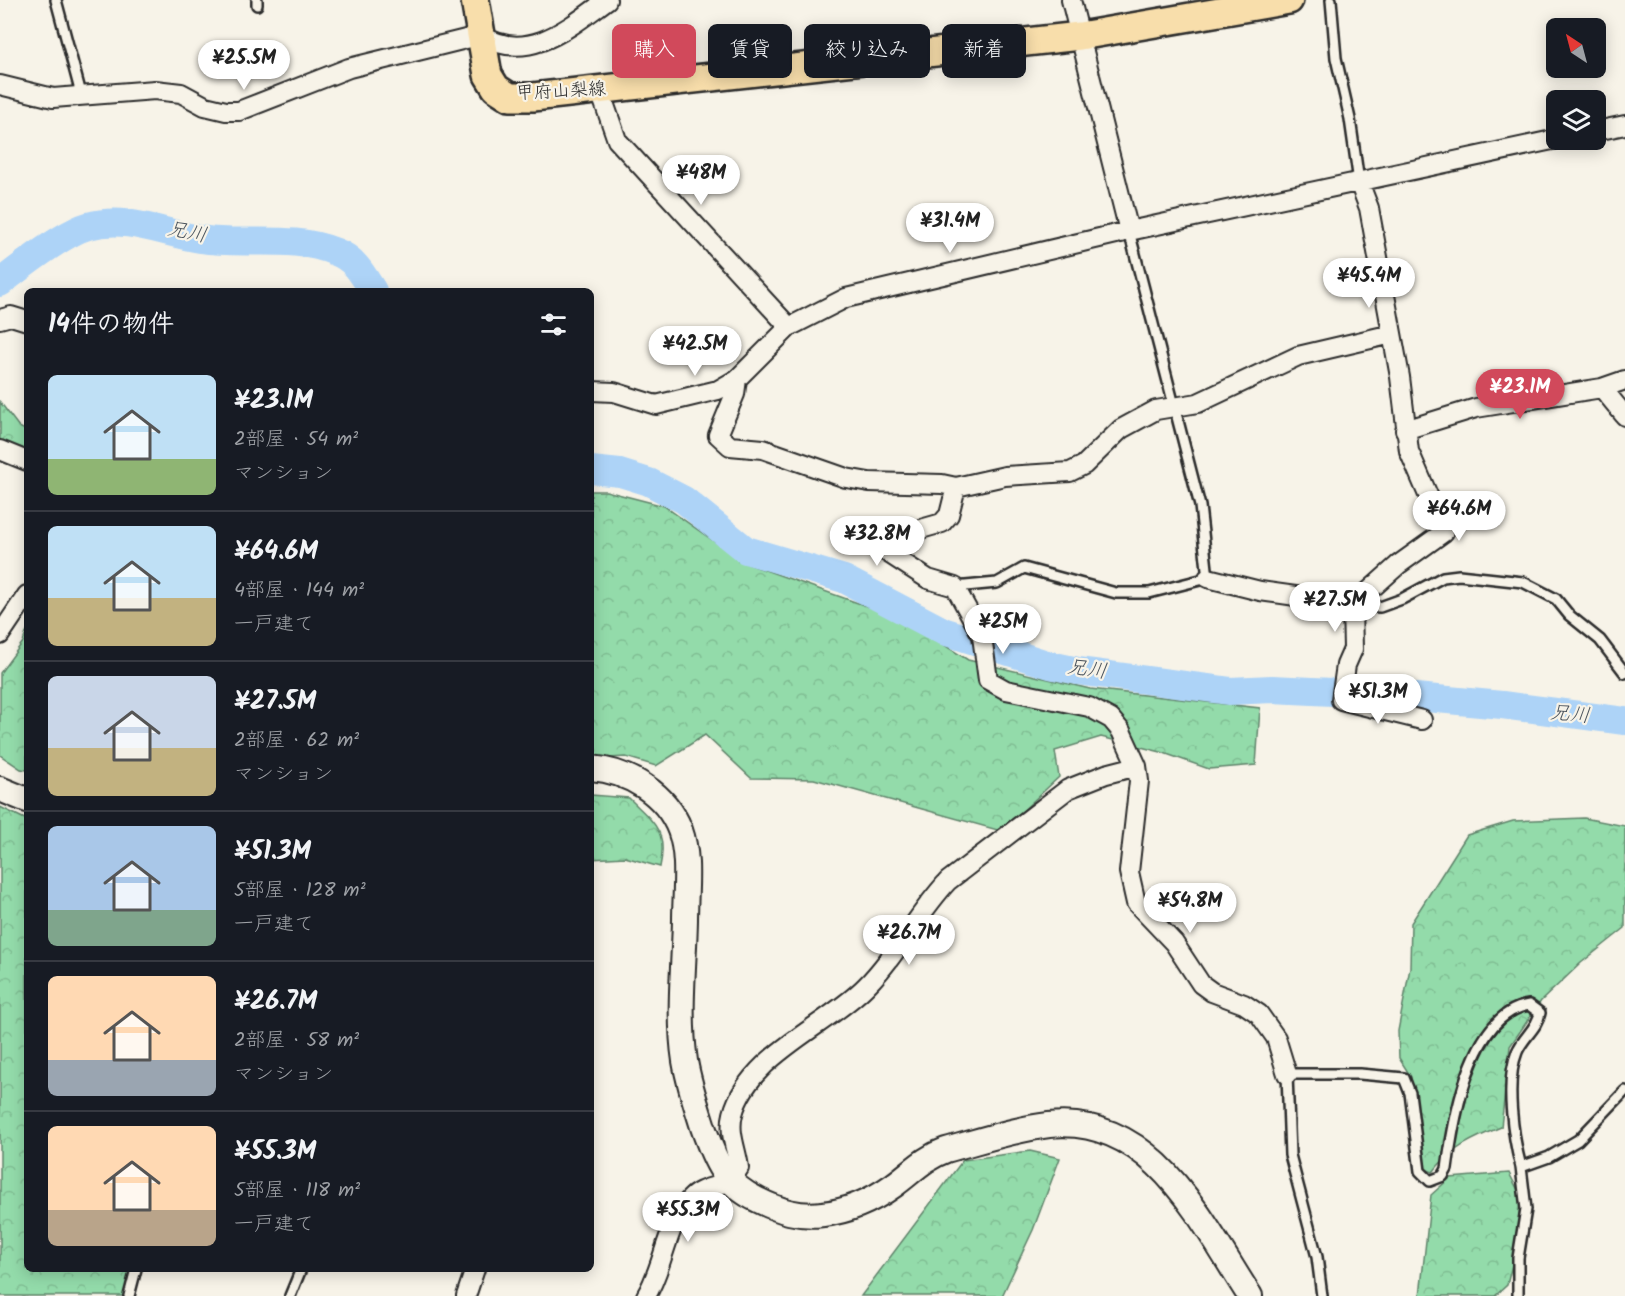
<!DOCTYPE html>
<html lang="ja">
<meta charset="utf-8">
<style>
:root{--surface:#171b24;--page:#242831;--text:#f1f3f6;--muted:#9ea1a6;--line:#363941;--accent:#d1495b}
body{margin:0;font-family:Kalam,"Klee One",sans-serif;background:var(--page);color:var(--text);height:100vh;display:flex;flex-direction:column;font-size:22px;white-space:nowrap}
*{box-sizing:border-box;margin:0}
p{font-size:20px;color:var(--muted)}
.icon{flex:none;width:33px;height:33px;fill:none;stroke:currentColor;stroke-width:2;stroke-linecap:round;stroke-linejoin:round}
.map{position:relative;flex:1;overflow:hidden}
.details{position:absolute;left:24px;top:288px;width:570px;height:984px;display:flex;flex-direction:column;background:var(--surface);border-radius:9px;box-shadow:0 3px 15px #0003}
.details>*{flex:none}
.guide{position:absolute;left:612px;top:24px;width:570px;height:54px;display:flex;gap:12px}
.needle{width:39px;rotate:324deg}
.buttons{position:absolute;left:1546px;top:18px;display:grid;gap:12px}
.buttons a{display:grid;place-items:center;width:60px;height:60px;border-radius:9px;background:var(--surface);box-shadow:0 3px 15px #0003;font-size:30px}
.price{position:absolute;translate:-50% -51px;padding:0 14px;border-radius:21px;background:#fff;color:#222;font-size:20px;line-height:39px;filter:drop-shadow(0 2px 3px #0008)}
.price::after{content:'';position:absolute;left:50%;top:36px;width:18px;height:14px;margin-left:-9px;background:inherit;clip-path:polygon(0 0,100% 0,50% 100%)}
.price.current{background:var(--accent);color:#fff}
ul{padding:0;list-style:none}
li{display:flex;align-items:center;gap:18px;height:150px;padding:0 24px}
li+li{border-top:2px solid var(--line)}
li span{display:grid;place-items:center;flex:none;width:168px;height:120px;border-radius:9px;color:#555}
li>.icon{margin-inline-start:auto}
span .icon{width:72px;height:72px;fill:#fffc;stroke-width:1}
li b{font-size:26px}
h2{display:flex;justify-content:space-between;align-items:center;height:72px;padding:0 24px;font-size:26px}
.chip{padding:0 21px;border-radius:9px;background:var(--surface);box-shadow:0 3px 15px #0003;font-size:21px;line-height:54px}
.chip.current{background:var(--accent);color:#fff}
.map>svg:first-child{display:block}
.forest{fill:url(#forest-crowns);stroke:#5f836a;stroke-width:1.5}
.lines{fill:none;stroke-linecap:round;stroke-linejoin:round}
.river{stroke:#add3f7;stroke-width:28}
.lane-casing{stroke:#2b2b2b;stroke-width:14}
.street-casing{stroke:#2b2b2b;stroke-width:22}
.secondary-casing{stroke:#2b2b2b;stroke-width:28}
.primary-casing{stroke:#2b2b2b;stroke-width:32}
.lane{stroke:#f7f3e8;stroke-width:9}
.street{stroke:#f7f3e8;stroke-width:18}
.secondary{stroke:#f7f3e8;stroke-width:24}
.primary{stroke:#f8deab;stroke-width:27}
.labels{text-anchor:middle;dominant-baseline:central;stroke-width:4.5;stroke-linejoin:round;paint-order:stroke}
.street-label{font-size:18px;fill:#2b2b2b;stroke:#f7f3e8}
.water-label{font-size:20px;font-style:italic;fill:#4c555e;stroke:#f7f3e8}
</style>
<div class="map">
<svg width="1625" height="1296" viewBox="0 0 1625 1296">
<defs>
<pattern id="forest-crowns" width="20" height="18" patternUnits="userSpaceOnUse" patternTransform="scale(1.5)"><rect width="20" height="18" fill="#93dbaa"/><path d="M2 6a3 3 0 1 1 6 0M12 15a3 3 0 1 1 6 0" fill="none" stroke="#7fbc92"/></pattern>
</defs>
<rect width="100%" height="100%" fill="#f7f3e8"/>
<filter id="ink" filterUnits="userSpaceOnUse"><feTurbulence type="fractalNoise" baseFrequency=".0167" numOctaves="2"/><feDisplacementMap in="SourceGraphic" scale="12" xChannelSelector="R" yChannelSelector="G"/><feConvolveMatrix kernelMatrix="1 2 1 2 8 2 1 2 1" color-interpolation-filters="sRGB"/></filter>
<g filter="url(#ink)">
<path class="forest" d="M0,402L19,427L27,431V454L0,442Z
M591,491H606L664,506L745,563L903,619L968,660L1090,689L1260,708L1256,765L1209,769L1161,752L1101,737L1055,751L1059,777L1001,831L814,779L751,778L705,735L656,766L626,757L591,759Z
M27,630V770L21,769L0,755V673L23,642Z
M591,795L629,798C654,823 668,830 660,867L625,857L591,859Z
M0,807L27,820V1269H130L125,1296H0Z
M1584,818L1625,826V928L1581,963L1541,1001L1510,1046L1501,1127C1474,1138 1451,1148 1433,1172L1425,1169L1411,1077L1399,1058L1398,1031L1410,968L1411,923L1467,835L1513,821Z
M1030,1151L1060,1158L1033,1230L1002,1296H861L963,1160Z
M1509,1173L1521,1196L1515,1252L1507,1285L1495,1296H1420L1431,1195L1450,1178Z"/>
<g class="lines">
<path class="river" d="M0,283C19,268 66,232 88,226C128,215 162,233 200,239C245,246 293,234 336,252C355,259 363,275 373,291
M591,470L620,473L649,482L684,500L746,550L844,579L943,631L1050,665L1078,671L1230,691L1272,689L1394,695L1502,705L1625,721"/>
<defs>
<path id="lane" d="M56,0L81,94
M257,0V5
M1331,0L1336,58L1350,119L1359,182
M955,587L997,583L1024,568L1116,593H1149L1208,578L1200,506L1129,231
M1354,606L1380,607L1402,599L1443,577L1459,575L1523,582L1556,599L1569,615L1600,640L1625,673
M129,1296L136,1269
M290,1296L301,1269
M1322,1296L1317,1257L1290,1155L1287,1074H1360L1404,1078L1410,1093L1420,1171L1430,1181L1443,1176L1447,1169C1453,1122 1470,1014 1529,1005L1540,1013C1537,1029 1523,1037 1517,1052C1505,1082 1513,1137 1521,1167L1549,1157L1578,1140L1625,1091
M1518,1296V1258L1526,1209L1521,1167"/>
<path id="street" d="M1071,0L1129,231
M0,85L53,98L155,90L181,93L205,106L226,111H239L349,68L482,35C527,65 571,26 607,0
M600,91L617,140L789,327
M1596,131L1625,125
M0,319L11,316L27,321
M737,379L735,394L718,435L730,446L763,449L846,478L869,482L942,484L956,487L1005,476L1070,472L1084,465L1121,429L1156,410L1198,403L1298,356L1392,334
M1602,388L1625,416
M591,391L614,392L656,405L718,390L737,379L789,327L846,298L1129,231L1557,139
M1405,430L1476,408L1602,388L1625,380
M0,450L27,461
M956,487L949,515L942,523L907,533L889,546L888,553L928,579L955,587L982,636L988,680L1006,690L1089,707L1111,719L1121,731L1137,766L1139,781L1129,872L1136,903L1174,943L1201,984L1212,992L1244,1004L1259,1014L1276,1038L1287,1074
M1208,578L1260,591L1324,600L1352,606
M1352,606L1398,565L1444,532L1409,451L1400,377L1369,208L1359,182
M1352,606L1353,649L1346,665L1341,700L1422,720
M0,635L27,595
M466,1296L475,1269
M646,1296C664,1267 666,1224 690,1199C700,1188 714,1188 727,1182C732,1180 736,1173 739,1168C737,1150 728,1133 733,1114C748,1056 827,1026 866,986C898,954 917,914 948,881L1068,789L1106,774L1137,766"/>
<path id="secondary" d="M591,768C628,771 666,793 680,830C690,857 685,891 685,920C684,966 678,1016 685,1061C689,1084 696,1105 703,1127C715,1161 724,1184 758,1200C780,1211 799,1217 823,1214C850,1211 873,1200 894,1185C912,1172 924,1158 946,1150C979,1141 1015,1129 1049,1125C1154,1114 1202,1223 1250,1296
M0,789L27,800"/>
<path id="primary" d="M475,0L488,75L496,88L510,97H533L1080,36L1289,0"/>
</defs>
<use href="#lane" class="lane-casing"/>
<use href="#street" class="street-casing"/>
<use href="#secondary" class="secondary-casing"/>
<use href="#primary" class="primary-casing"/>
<use href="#lane" class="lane"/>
<use href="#street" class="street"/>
<use href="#secondary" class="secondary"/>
<use href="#primary" class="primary"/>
</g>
</g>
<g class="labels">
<g class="street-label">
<text transform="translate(561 92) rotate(-3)">甲府山梨線</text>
</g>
<g class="water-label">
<text transform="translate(187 233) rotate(11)">兄川</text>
<text transform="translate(1087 670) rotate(8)">兄川</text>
<text transform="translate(1570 715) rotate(6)">兄川</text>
</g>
</g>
</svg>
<div class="buttons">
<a><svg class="needle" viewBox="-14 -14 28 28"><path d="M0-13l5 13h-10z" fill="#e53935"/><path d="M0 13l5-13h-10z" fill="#9ea1a6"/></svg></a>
<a><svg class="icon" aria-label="layers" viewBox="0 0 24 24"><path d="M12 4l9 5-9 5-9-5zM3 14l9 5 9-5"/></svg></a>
</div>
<b class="price" style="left:244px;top:91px">¥25.5M</b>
<b class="price" style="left:701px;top:206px">¥48M</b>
<b class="price" style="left:950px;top:254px">¥31.4M</b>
<b class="price" style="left:1369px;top:309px">¥45.4M</b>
<b class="price" style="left:695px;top:377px">¥42.5M</b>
<b class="price current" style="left:1520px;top:420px">¥23.1M</b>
<b class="price" style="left:1459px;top:542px">¥64.6M</b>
<b class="price" style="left:877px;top:567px">¥32.8M</b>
<b class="price" style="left:1335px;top:633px">¥27.5M</b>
<b class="price" style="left:1003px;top:655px">¥25M</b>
<b class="price" style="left:1378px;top:725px">¥51.3M</b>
<b class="price" style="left:1190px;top:934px">¥54.8M</b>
<b class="price" style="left:909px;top:966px">¥26.7M</b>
<b class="price" style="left:688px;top:1243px">¥55.3M</b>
<div class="guide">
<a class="chip current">購入</a>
<a class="chip">賃貸</a>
<a class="chip">絞り込み</a>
<a class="chip">新着</a>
</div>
<section class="details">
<h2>14件の物件<svg class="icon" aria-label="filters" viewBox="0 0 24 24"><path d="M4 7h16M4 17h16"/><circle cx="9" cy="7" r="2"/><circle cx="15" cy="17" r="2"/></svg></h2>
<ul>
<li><span style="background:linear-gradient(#bfe0f5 70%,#8fb573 0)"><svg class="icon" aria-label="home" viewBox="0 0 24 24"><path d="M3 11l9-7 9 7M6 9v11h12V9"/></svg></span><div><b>¥23.1M</b><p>2部屋 · 54 m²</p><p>マンション</p></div></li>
<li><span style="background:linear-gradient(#bfe0f5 60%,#c2b280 0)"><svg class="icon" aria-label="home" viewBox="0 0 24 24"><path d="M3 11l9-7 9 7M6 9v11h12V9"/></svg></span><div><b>¥64.6M</b><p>4部屋 · 144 m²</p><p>一戸建て</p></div></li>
<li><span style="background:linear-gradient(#c9d6e8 60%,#c2b280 0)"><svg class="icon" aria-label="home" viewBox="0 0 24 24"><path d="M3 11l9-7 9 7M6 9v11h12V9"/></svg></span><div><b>¥27.5M</b><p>2部屋 · 62 m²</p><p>マンション</p></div></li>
<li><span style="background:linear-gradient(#a9c7e8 70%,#7fa58c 0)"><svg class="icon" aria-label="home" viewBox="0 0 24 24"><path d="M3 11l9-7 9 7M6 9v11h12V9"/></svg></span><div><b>¥51.3M</b><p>5部屋 · 128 m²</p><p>一戸建て</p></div></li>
<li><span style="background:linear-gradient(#ffd9b3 70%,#9aa5b1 0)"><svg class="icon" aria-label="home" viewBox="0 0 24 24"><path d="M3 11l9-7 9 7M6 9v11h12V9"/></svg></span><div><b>¥26.7M</b><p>2部屋 · 58 m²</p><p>マンション</p></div></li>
<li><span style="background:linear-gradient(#ffd9b3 70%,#b9a48a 0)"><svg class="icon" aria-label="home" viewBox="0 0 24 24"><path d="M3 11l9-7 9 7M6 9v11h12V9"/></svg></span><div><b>¥55.3M</b><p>5部屋 · 118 m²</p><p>一戸建て</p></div></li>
</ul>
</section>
</div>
